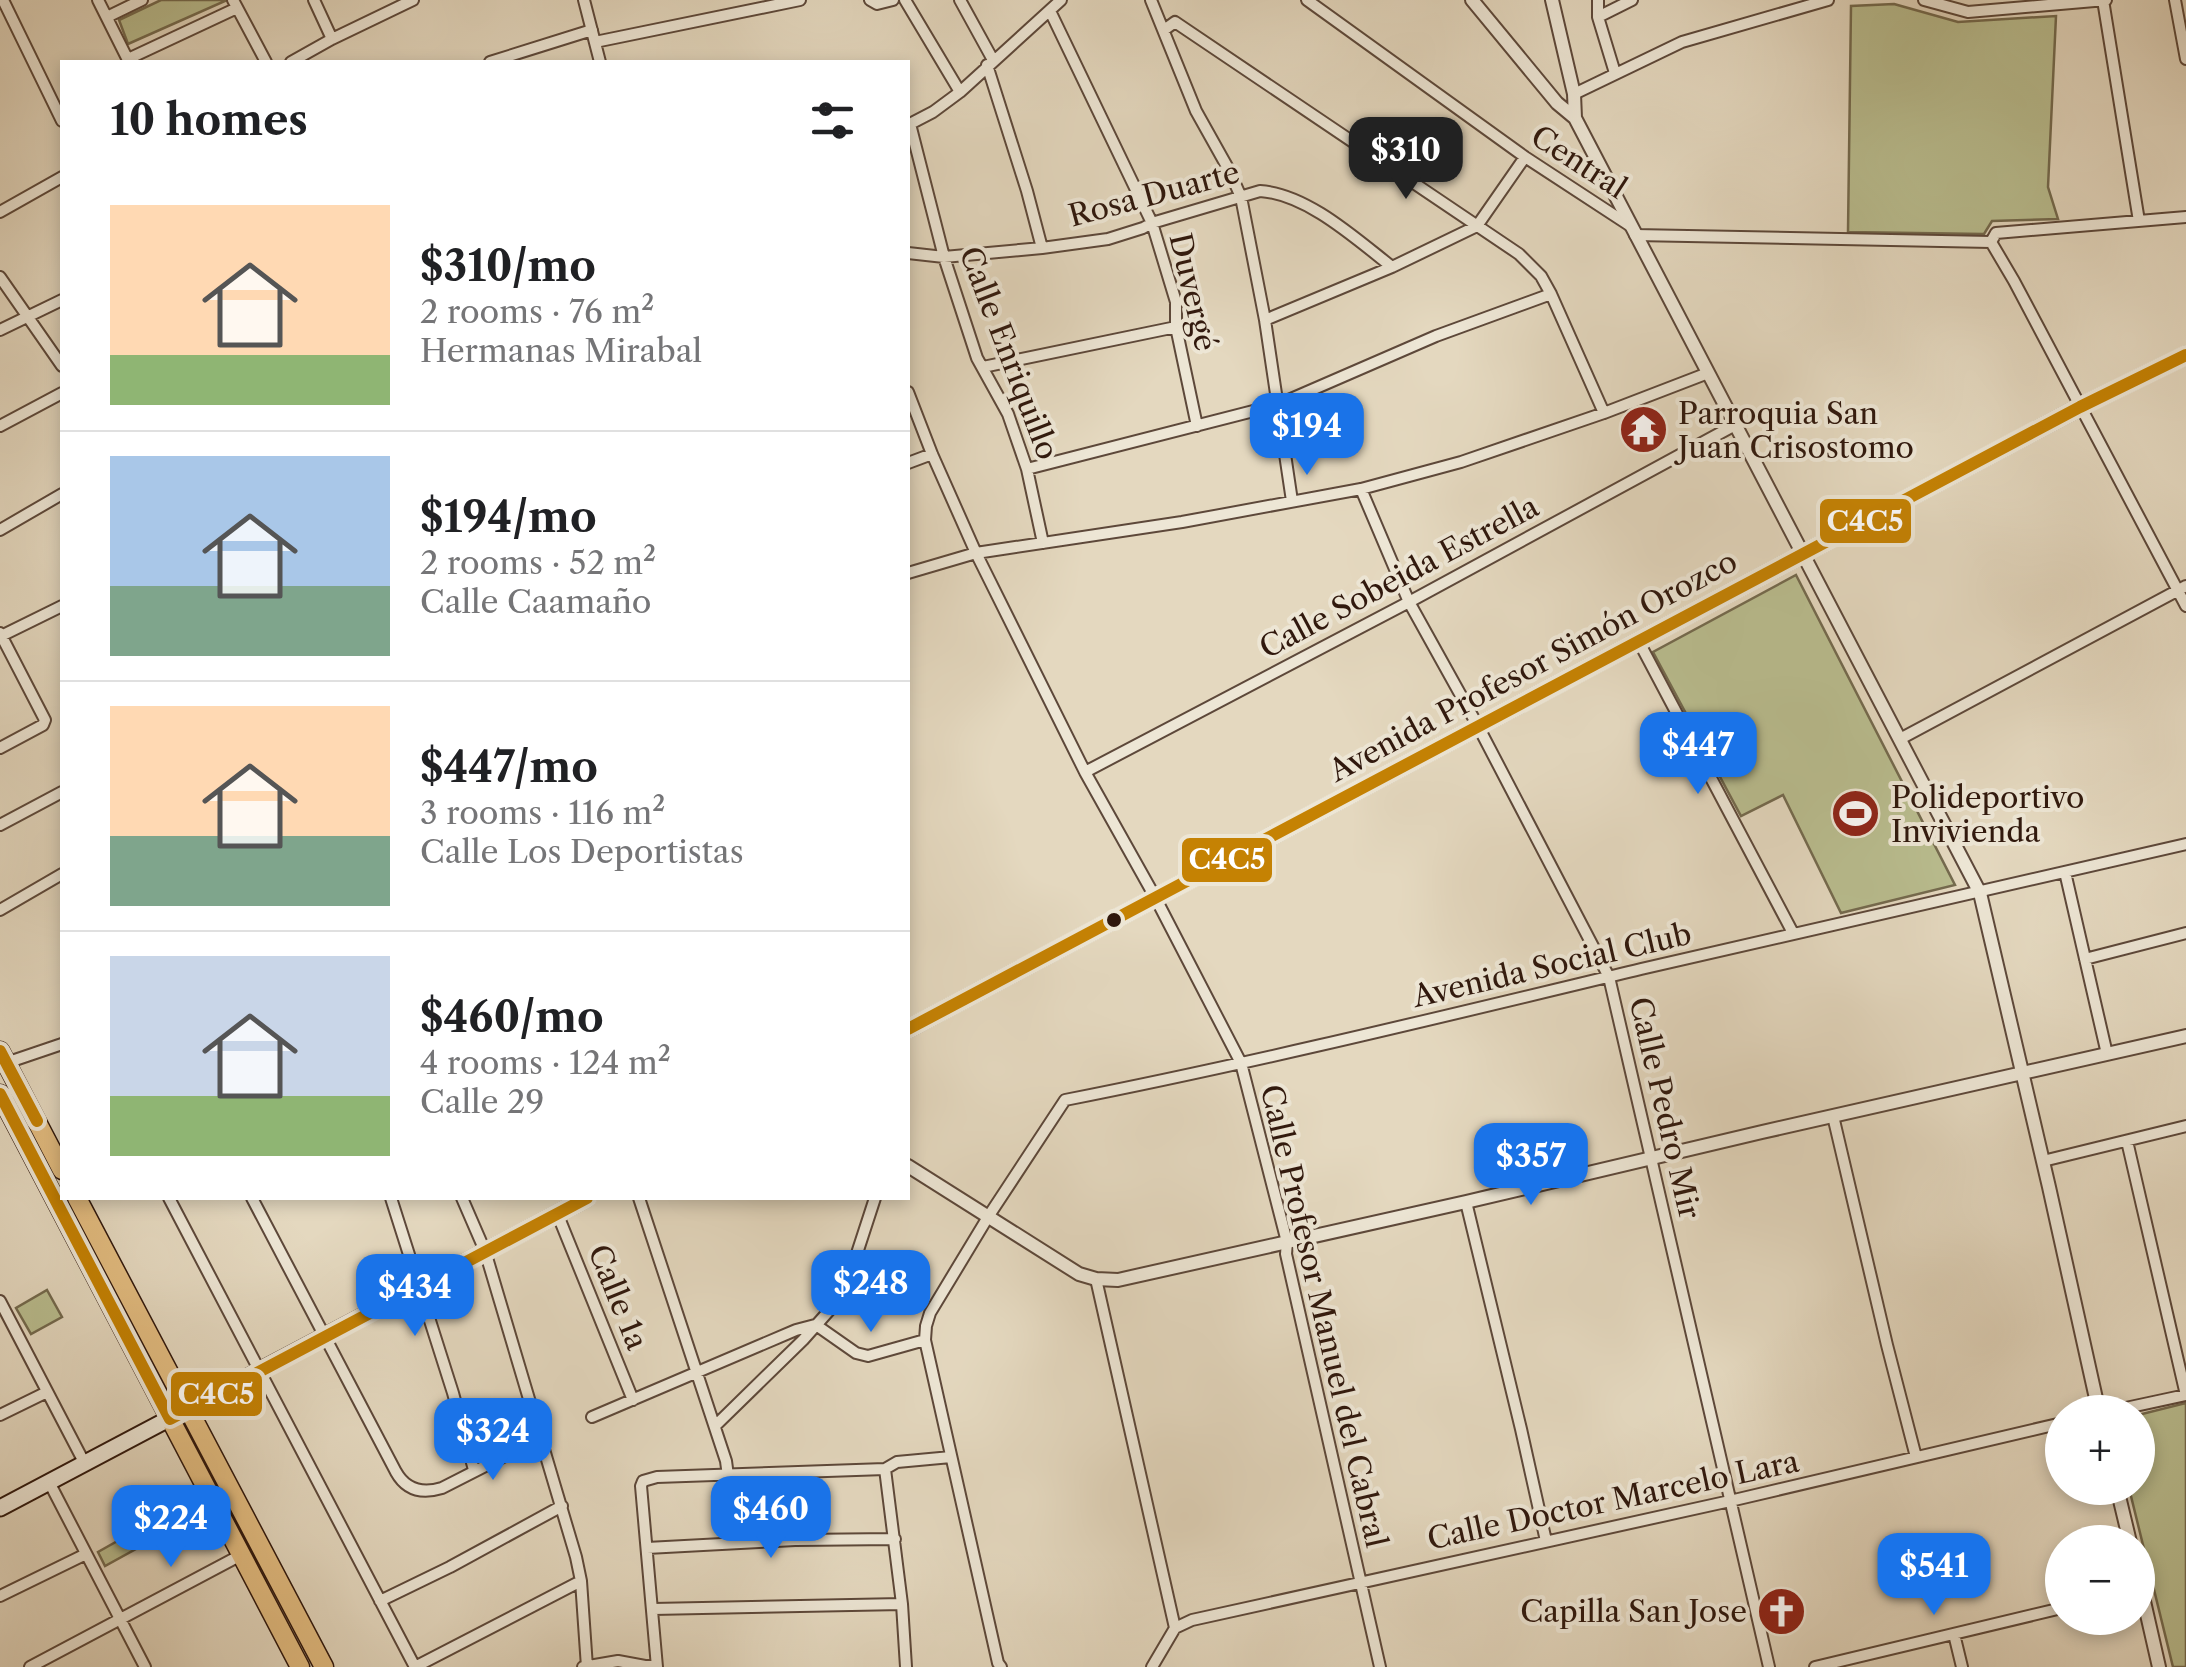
<!DOCTYPE html>
<meta charset="utf-8">
<style>
:root{--surface:#fff;--page:#f2f2f2;--text:#202124;--muted:#757577;--line:#e0e0e0;--accent:#1a73e8}
body{margin:0;font-family:"Libre Caslon Text",serif;background:var(--page);color:var(--text);height:100vh;display:flex;flex-direction:column;font-size:38px;white-space:nowrap}
*{box-sizing:border-box;margin:0}
p{font-size:32px;color:var(--muted)}
.icon{flex:none;width:55px;height:55px;fill:none;stroke:currentColor;stroke-width:2;stroke-linecap:round;stroke-linejoin:round}
.map{position:relative;flex:1;overflow:hidden}
.panel{position:absolute;left:60px;top:60px;width:850px;height:1140px;display:flex;flex-direction:column;background:var(--surface);border-radius:0px;box-shadow:0 5px 15px #0003}
.panel>*{flex:none}
.buttons{position:absolute;left:2045px;top:1395px;display:grid;gap:20px}
.buttons a{display:grid;place-items:center;width:110px;height:110px;border-radius:50%;background:var(--surface);box-shadow:0 5px 15px #0003;font-size:50px}
.price{position:absolute;translate:-50% -85px;padding:0 22px;border-radius:20px;background:var(--accent);color:#fff;font-size:32px;line-height:65px;filter:drop-shadow(0 2px 5px #0008)}
.price::after{content:'';position:absolute;left:50%;top:60px;width:30px;height:22px;margin-left:-15px;background:inherit;clip-path:polygon(0 0,100% 0,50% 100%)}
.price.on{background:#222;color:#fff}
ul{padding:0;list-style:none}
li{display:flex;align-items:center;gap:30px;height:250px;padding:0 50px}
li+li{border-top:2px solid var(--line)}
li span{display:grid;place-items:center;flex:none;width:280px;height:200px;border-radius:0px;color:#555}
li>.icon{margin-inline-start:auto}
span .icon{width:120px;height:120px;fill:#fffc;stroke-width:1}
li b{font-size:42px}
h2{display:flex;justify-content:space-between;align-items:center;height:120px;padding:0 50px;font-size:42px}
.map>svg:first-child{display:block}
.green{fill:#b9bd8f;stroke:#746a4e;stroke-width:2.5}
.lines{fill:none;stroke-linecap:round;stroke-linejoin:round}
.minor-casing{stroke:#5d483a;stroke-width:14}
.tertiary-casing{stroke:#5d483a;stroke-width:16}
.secondary-casing{stroke:#30180d;stroke-width:19}
.primary-casing{stroke:#30180d;stroke-width:21}
.minor{stroke:#ede6d5;stroke-width:10}
.tertiary{stroke:#ede6d5;stroke-width:12}
.secondary{stroke:#ede6d5;stroke-width:15}
.primary{stroke:#e2bc80;stroke-width:18}
.bus-1-casing{stroke:#ede6d5;stroke-width:20}
.bus-1{stroke:#c58203;stroke-width:12}
.bus-dot{fill:#30180d;stroke:#ede6d5;stroke-width:4}
.labels{text-anchor:middle;dominant-baseline:central;stroke-width:8;stroke-linejoin:round;paint-order:stroke}
.street-label{font-size:30px;fill:#30180d;stroke:#ede6d5}
.poi-label{font-size:30px;fill:#30180d;stroke:#ede6d5;text-anchor:start}
.line-badge{stroke:#ede6d5;stroke-width:4}
.badge-label{font-size:28px;text-anchor:middle;font-weight:bold;fill:#fff}
</style>
<div class="map">
<svg width="2186" height="1667" viewBox="0 0 2186 1667">
<rect width="100%" height="100%" fill="#e4d8bf"/>
<filter id="stains"><feTurbulence type="fractalNoise" baseFrequency=".002" numOctaves="4"/><feColorMatrix values="0 0 0 0 .2 0 0 0 0 .09 0 0 0 0 .02 0 0 0 .5 -.17"/></filter>
<radialGradient id="worn" r=".72"><stop offset=".6" stop-color="#630" stop-opacity="0"/><stop offset="1" stop-color="#630" stop-opacity=".3"/></radialGradient>
<path class="green" d="M161,0H227L128,44L119,20Z
M1894,4L1958,22L2056,16L2048,187L2058,219L1992,221L1984,234L1848,232L1851,6Z
M1796,575L1955,885L1841,913L1783,795L1741,816L1653,652Z
M47,1290L62,1317L31,1334L16,1308Z
M2186,1403V1667H2173L2129,1488H2138V1415Z
M146,1525L154,1539L105,1566L98,1552Z"/>
<g class="lines">
<defs>
<path id="minor" d="M3,0L62,121
M98,0L129,62
M233,0L266,62
M314,0L332,39
M584,0L600,62
M870,0L877,4L893,0
M905,0L960,92
M960,0L993,60
M1151,0L1196,111L1229,170L1241,197L1265,320L1292,501
M1307,0L1525,157L1629,225
M1598,0V17L1615,73
M1924,0L1968,12L2106,0
M2103,0L2139,221
M2175,0L2186,59
M1050,11L1152,223L1176,302V327L1197,426
M107,17L142,0
M1598,17L1632,0
M1164,30L1175,22L1519,254L1541,276L1551,294L1604,413
M595,42L800,0
M128,59L237,8
M291,62L332,39L413,0
M490,62L592,30
M987,65L1027,191L1042,248
M1574,94L1682,42L1828,0
M910,124L944,257L977,358L1008,414L1027,469L1043,543
M908,125L933,112L960,92L1061,0
M0,212L62,177
M1635,235L1991,242L1996,233L2186,217
M1991,242L2014,281L2186,606
M908,253L944,257L1042,248L1108,239L1143,228L1152,223L1260,191C1307,194 1355,238 1392,267
M0,277L62,366
M1265,320L1392,267L1477,226L1525,157
M0,330L62,300
M983,367L1176,327
M908,392L932,454L976,553L1085,772L1155,897L1241,1063L1287,1242L1286,1254L1380,1667
M0,426L62,393
M908,463L932,454
M1027,469L1277,405L1436,336L1551,294
M1361,489L1409,602L1479,728L1609,977L1769,1667
M0,530L62,494
M908,573L976,553L1182,522L1361,489L1461,462L1604,413L1708,373
M0,633L45,720L43,725L0,748
M1,636L62,606
M1639,642L1793,933
M1900,739L2186,586
M1085,772L1409,602L1735,425
M0,825L62,792
M2065,872L2107,1054
M0,910L62,874
M2085,959L2186,933
M6,1063L62,1044
M1833,1116L1887,1345L1916,1457
M2043,1161L2186,1126
M169,1198L415,1667
M252,1198L396,1472C406,1490 422,1494 442,1488L540,1438
M391,1198L453,1393L474,1470
M462,1198L485,1251L576,1557L581,1581L587,1667
M639,1198L726,1461L728,1476
M1466,1202L1521,1429L1546,1541
M557,1213L633,1400
M1096,1279L1175,1628L1152,1667
M0,1301L85,1464
M816,1325L856,1353L868,1356L925,1340
M2107,1412L2186,1395L2127,1141
M0,1415L47,1392
M592,1417L796,1330L815,1325
M715,1426L803,1340L835,1304L847,1284L875,1198
M885,1469L902,1604L906,1667
M49,1482L145,1667
M647,1548L795,1540L895,1539
M0,1596L86,1554
M380,1601L450,1567L562,1506
M653,1609L902,1604
M1175,1628L1192,1620L1730,1501L2062,1423
M1954,1634L1962,1667
M30,1667L241,1555
M415,1667L581,1581
M583,1667L618,1661L645,1666H656
M657,1667L641,1486L643,1481L657,1477L885,1469L897,1462L951,1457
M1001,1667L998,1663L925,1340L926,1326L930,1313L988,1217L1065,1100C1258,1062 1449,1015 1641,969C1822,926 2004,886 2186,844
M1815,1667L2062,1608"/>
<path id="tertiary" d="M1472,0L1557,103L1575,118
M1552,0L1574,94L1575,118L1980,893L2049,1187L2099,1412
M908,1166L1079,1274L1096,1279L1118,1280L1466,1202L1762,1132L2186,1036
M2117,1488L2130,1542
M2138,1575L2159,1667"/>
<path id="secondary" d="M908,1029L2080,407L2186,355
M0,1508C197,1406 391,1300 587,1198"/>
<path id="primary" d="M0,1051L62,1170
M0,1094L300,1667
M77,1198L324,1667"/>
</defs>
<use href="#minor" class="minor-casing"/>
<use href="#tertiary" class="tertiary-casing"/>
<use href="#secondary" class="secondary-casing"/>
<use href="#primary" class="primary-casing"/>
<use href="#minor" class="minor"/>
<use href="#tertiary" class="tertiary"/>
<use href="#secondary" class="secondary"/>
<use href="#primary" class="primary"/>
<defs>
<path id="bus-1" d="M908,1029L2080,407L2186,355
M0,1051L37,1121
M0,1094L170,1419L587,1198"/>
</defs>
<use href="#bus-1" class="bus-1-casing"/>
<use href="#bus-1" class="bus-1"/>
</g>
<defs>
<symbol id="temple-disc" viewBox="-11 -11 22 22"><circle r="9.5" fill="#8f2418" stroke="#ede6d5"/><path d="M0-6L5-2H3V0L6.5 2.5H4V6H1.5V3h-3V6H-4V2.5H-6.5L-3 0V-2H-5Z" fill="#fff"/></symbol>
<symbol id="stadium-disc" viewBox="-11 -11 22 22"><circle r="9.5" fill="#8f2418" stroke="#ede6d5"/><path d="M0-5a6.5 5 0 1 0 0 10a6.5 5 0 1 0 0-10ZM-3.5-1.8h7v3.6h-7Z" fill="#fff"/></symbol>
<symbol id="church-disc" viewBox="-11 -11 22 22"><circle r="9.5" fill="#8f2418" stroke="#ede6d5"/><path d="M-1.2-6h2.4v3.5h3.3v2.4h-3.3V6h-2.4V-.1h-3.3v-2.4h3.3Z" fill="#fff"/></symbol>
</defs>
<g fill-rule="evenodd">
<use href="#temple-disc" x="1616" y="402" width="55" height="55"/>
<use href="#stadium-disc" x="1828" y="786" width="55" height="55"/>
<use href="#church-disc" x="1754" y="1584" width="55" height="55"/>
</g>
<circle class="bus-dot" cx="1114" cy="920" r="9"/>
<g class="labels">
<g class="street-label">
<text transform="translate(1579 162) rotate(33)">Central</text>
<text transform="translate(1154 194) rotate(-15)">Rosa Duarte</text>
<text transform="translate(1193 292) rotate(77)">Duvergé</text>
<text transform="translate(1009 353) rotate(69)">Calle Enriquillo</text>
<text transform="translate(1399 577) rotate(-28)">Calle Sobeida Estrella</text>
<text transform="translate(1533 666) rotate(-28)">Avenida Profesor Simón Orozco</text>
<text transform="translate(1552 965) rotate(-13)">Avenida Social Club</text>
<text transform="translate(1665 1108) rotate(77)">Calle Pedro Mir</text>
<text transform="translate(618 1297) rotate(68)">Calle 1a</text>
<text transform="translate(1324 1316) rotate(77)">Calle Profesor Manuel del Cabral</text>
<text transform="translate(1613 1500) rotate(-12)">Calle Doctor Marcelo Lara</text>
</g>
<g class="poi-label">
<text x="1678" y="413">Parroquia San<tspan x="1678" dy="34">Juan Crisostomo</tspan></text>
<text x="1891" y="797">Polideportivo<tspan x="1891" dy="34">Invivienda</tspan></text>
<text x="1747" y="1611" text-anchor="end">Capilla San Jose</text>
</g>
</g>
<g class="line-badge">
<rect x="1818" y="497" width="95" height="48" rx="10" fill="#c58203"/>
<rect x="1180" y="836" width="94" height="48" rx="10" fill="#c58203"/>
<rect x="169" y="1370" width="95" height="48" rx="10" fill="#c58203"/>
</g>
<g class="badge-label">
<text x="1865" y="531">C4C5</text>
<text x="1227" y="869">C4C5</text>
<text x="216" y="1404">C4C5</text>
</g>
<rect width="100%" height="100%" filter="url(#stains)"/>
<rect width="100%" height="100%" fill="url(#worn)"/>
</svg>
<div class="buttons">
<a>+</a>
<a>−</a>
</div>
<b class="price on" style="left:1406px;top:202px">$310</b>
<b class="price" style="left:1307px;top:478px">$194</b>
<b class="price" style="left:1698px;top:797px">$447</b>
<b class="price" style="left:1531px;top:1208px">$357</b>
<b class="price" style="left:871px;top:1335px">$248</b>
<b class="price" style="left:415px;top:1339px">$434</b>
<b class="price" style="left:493px;top:1483px">$324</b>
<b class="price" style="left:771px;top:1561px">$460</b>
<b class="price" style="left:171px;top:1570px">$224</b>
<b class="price" style="left:1934px;top:1618px">$541</b>
<section class="panel">
<h2>10 homes<svg class="icon" aria-label="filters" viewBox="0 0 24 24"><path d="M4 7h16M4 17h16"/><circle cx="9" cy="7" r="2"/><circle cx="15" cy="17" r="2"/></svg></h2>
<ul>
<li><span style="background:linear-gradient(#ffd9b3 75%,#8fb573 0)"><svg class="icon" aria-label="home" viewBox="0 0 24 24"><path d="M3 11l9-7 9 7M6 9v11h12V9"/></svg></span><div><b>$310/mo</b><p>2 rooms · 76 m²</p><p>Hermanas Mirabal</p></div></li>
<li><span style="background:linear-gradient(#a9c7e8 65%,#7fa58c 0)"><svg class="icon" aria-label="home" viewBox="0 0 24 24"><path d="M3 11l9-7 9 7M6 9v11h12V9"/></svg></span><div><b>$194/mo</b><p>2 rooms · 52 m²</p><p>Calle Caamaño</p></div></li>
<li><span style="background:linear-gradient(#ffd9b3 65%,#7fa58c 0)"><svg class="icon" aria-label="home" viewBox="0 0 24 24"><path d="M3 11l9-7 9 7M6 9v11h12V9"/></svg></span><div><b>$447/mo</b><p>3 rooms · 116 m²</p><p>Calle Los Deportistas</p></div></li>
<li><span style="background:linear-gradient(#c9d6e8 70%,#8fb573 0)"><svg class="icon" aria-label="home" viewBox="0 0 24 24"><path d="M3 11l9-7 9 7M6 9v11h12V9"/></svg></span><div><b>$460/mo</b><p>4 rooms · 124 m²</p><p>Calle 29</p></div></li>
</ul>
</section>
</div>
